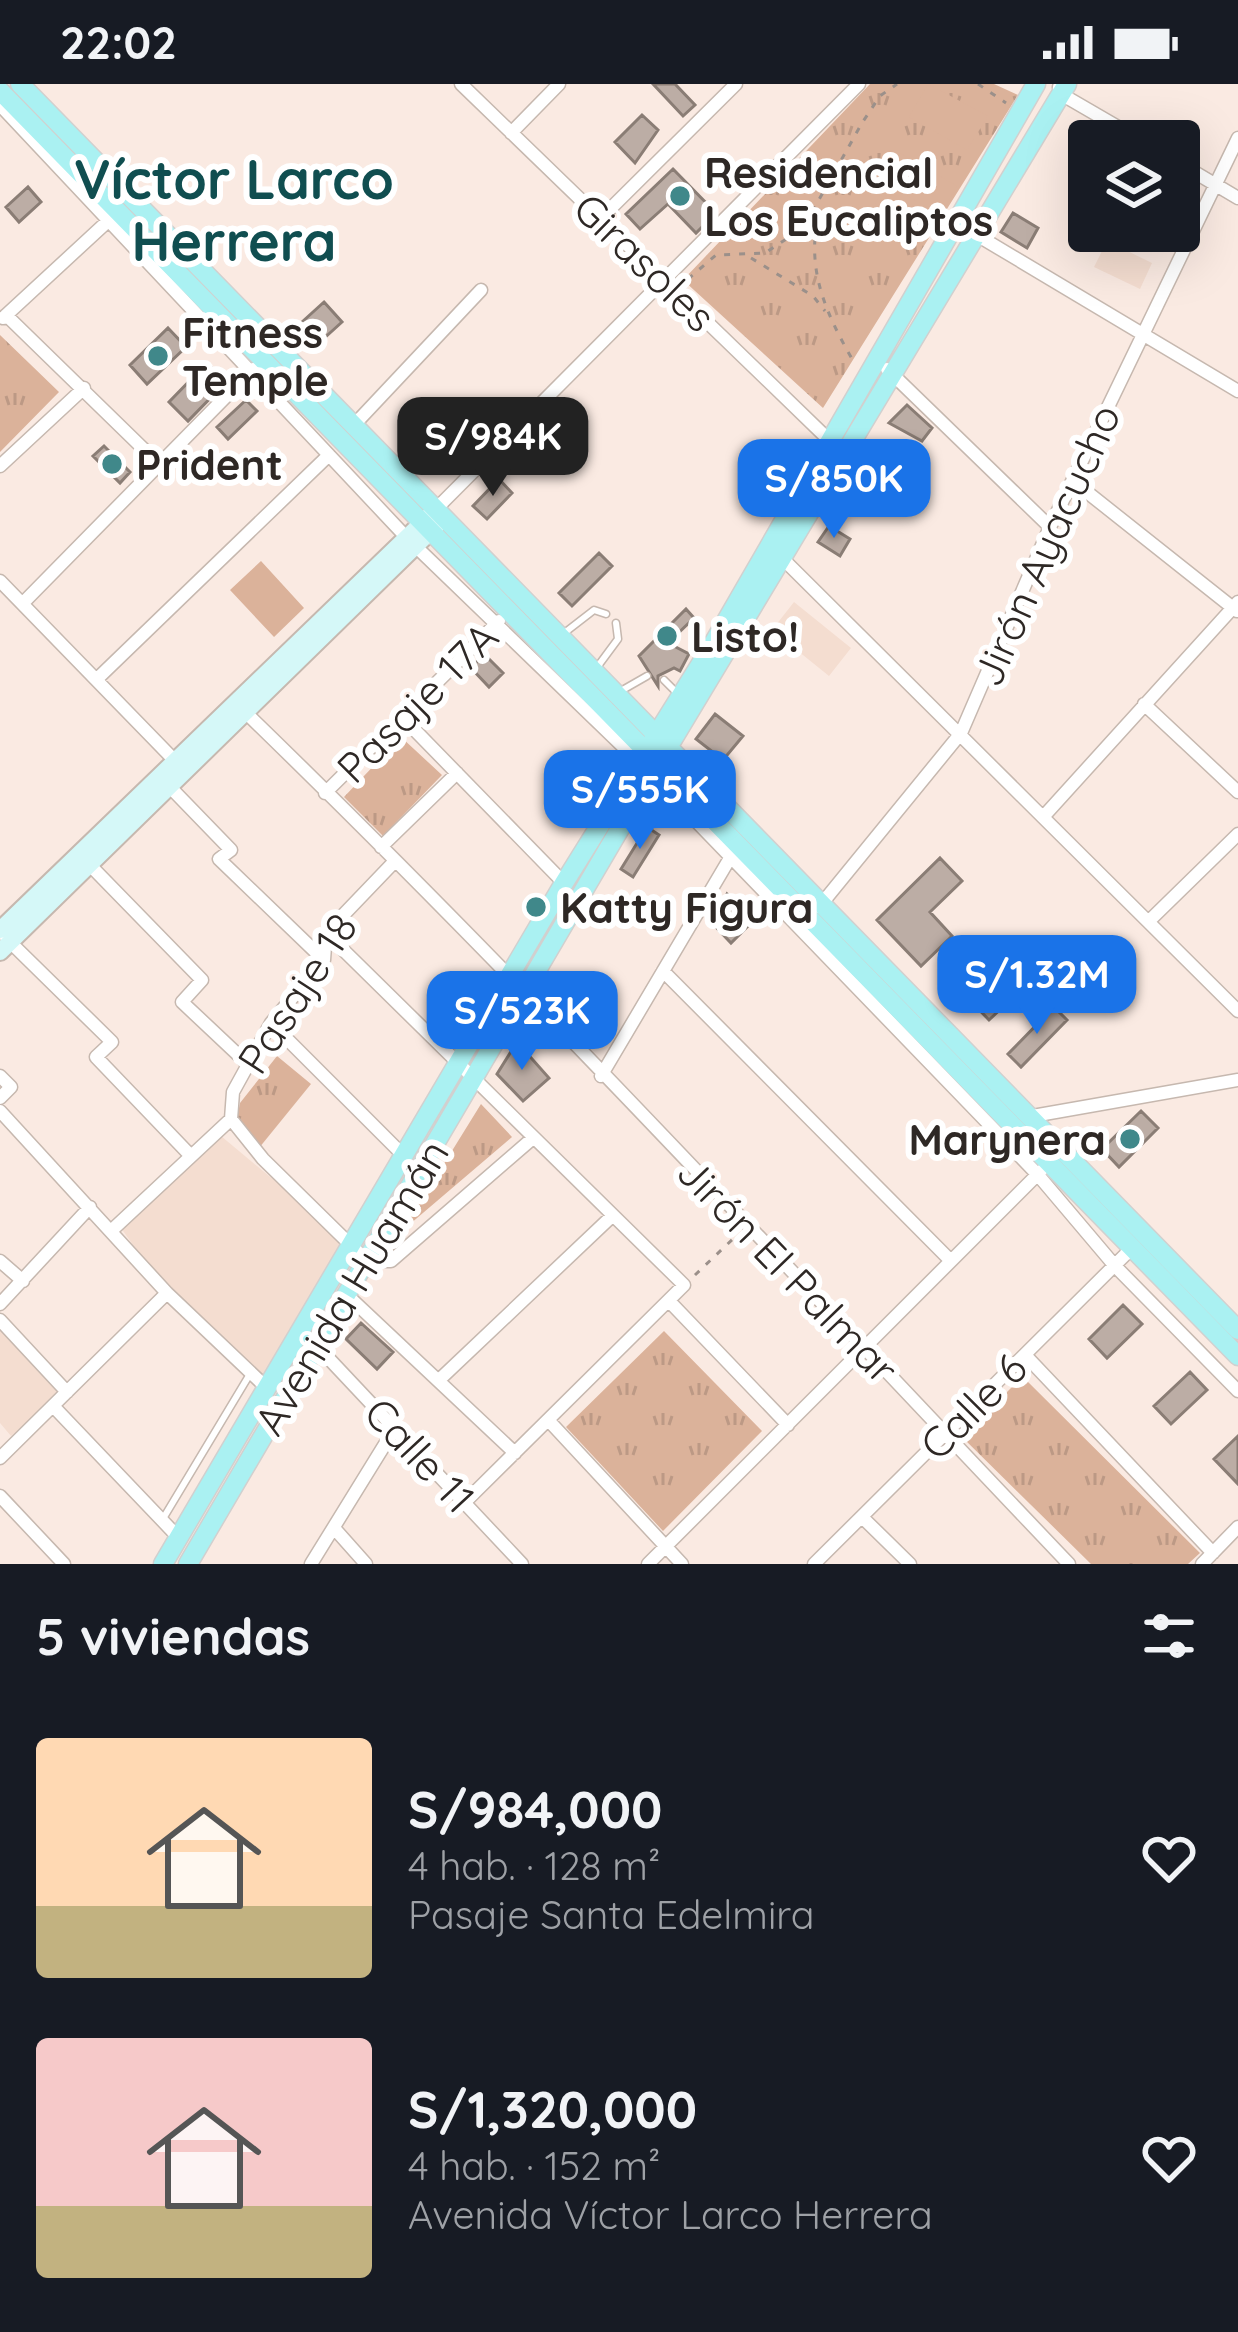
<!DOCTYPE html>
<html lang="es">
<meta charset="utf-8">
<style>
:root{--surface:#171b24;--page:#242831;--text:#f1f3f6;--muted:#9ea1a6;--accent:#1a73e8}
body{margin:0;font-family:Quicksand,sans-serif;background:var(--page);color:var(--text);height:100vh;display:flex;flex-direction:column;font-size:45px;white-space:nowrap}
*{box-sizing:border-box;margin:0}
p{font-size:39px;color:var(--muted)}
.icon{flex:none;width:66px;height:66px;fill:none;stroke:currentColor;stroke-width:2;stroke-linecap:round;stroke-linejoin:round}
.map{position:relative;height:1480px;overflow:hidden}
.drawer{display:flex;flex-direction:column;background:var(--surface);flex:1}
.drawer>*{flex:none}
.tools{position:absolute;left:1068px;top:36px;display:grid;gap:24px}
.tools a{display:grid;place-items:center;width:132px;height:132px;border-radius:12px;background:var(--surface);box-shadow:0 12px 48px #0002;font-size:60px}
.price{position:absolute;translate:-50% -102px;padding:0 27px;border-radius:24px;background:var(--accent);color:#fff;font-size:39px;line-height:78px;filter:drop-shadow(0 3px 6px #0008)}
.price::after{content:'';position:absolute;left:50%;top:72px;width:36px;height:27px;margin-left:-18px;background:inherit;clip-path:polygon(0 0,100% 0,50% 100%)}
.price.selected{background:#222;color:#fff}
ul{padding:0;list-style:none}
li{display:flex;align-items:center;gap:36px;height:300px;padding:0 36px}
li span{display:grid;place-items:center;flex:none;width:336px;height:240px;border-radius:12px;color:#555}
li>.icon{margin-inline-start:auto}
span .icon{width:144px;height:144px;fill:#fffc;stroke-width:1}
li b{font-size:51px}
h2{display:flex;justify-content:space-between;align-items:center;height:144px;padding:0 36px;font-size:51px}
.status{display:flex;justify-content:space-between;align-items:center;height:84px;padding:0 60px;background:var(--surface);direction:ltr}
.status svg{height:33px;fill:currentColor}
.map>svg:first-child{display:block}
.built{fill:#f4ddd0}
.park{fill:url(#park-tufts)}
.garden{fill:#dbb29a}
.building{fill:#bcada5;stroke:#8a7d75;stroke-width:3}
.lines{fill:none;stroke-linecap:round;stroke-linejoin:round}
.lane-casing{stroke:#c6b8af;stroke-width:9}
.street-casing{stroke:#c6b8af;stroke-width:15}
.secondary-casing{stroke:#c6b8af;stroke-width:20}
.primary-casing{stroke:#d1d0cf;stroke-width:21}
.path{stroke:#9b908a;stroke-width:3;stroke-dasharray:6 9;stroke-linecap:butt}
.lane{stroke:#fff;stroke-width:6}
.street{stroke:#fff;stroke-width:12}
.secondary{stroke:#d5f8f8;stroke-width:16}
.primary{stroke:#aaf1f2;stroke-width:18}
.poi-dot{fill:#40888a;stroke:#fff;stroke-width:4.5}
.labels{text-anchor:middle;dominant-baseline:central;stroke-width:12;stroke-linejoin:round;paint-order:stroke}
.poi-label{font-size:42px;font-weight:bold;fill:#2e2825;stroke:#fff;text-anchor:start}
.street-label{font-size:42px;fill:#2e2825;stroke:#fff}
.district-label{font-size:54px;font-weight:bold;fill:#104e50;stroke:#fff}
</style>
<div class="status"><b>22:02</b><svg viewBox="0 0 49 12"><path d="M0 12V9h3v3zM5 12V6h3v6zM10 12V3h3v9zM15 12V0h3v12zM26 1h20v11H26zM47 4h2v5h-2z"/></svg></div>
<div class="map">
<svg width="1238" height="1480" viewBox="0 0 1238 1480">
<defs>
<pattern id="park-tufts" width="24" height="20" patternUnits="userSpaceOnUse" patternTransform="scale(3)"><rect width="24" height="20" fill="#dbb29a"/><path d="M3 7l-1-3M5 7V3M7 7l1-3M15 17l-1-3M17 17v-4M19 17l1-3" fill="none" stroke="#bc9985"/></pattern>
</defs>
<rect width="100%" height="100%" fill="#faeae2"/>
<path class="built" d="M1107,157L1152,179L1140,205L1094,183Z
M794,518L851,564L829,592L772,546Z
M221,1052L293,1112L341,1161L264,1293L167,1209L121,1144Z
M0,1243L62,1309L11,1352L0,1339Z"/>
<path class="park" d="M870,0H994L1018,11L823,324L683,196Z
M0,251L59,308L0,368Z
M401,653L442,691L383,752L344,713Z
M277,972L311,1000L259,1064L237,1034L240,1019Z
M481,1020L512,1053L403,1146Z
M664,1247L762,1347L663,1447L566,1343Z
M1022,1293H1023L1200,1469L1188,1480H1091L962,1353Z"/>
<path class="garden" d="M928,0L988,32L967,66L909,33Z
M900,69L957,102L940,131L884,98Z
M880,111L927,139L911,167L864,138Z
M261,477L304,524L274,553L230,506Z"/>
<path class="building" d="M653,0H675L695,21L683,32Z
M642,31L658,46L635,79L615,58Z
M673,85L716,129L696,149L668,120L640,145L626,130Z
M28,103L41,118L19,138L6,123Z
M1013,129L1038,144L1027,164L1001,148Z
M324,218L342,238L320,258L302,238Z
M168,244L186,263L147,300L130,281Z
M207,279L226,298L188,337L169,318Z
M246,316L257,327L228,355L217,343Z
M907,321L932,344L922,357L889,339Z
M104,362L130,388L120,399L93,372Z
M499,395L512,409L487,435L473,422Z
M829,442L850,455L840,472L818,458Z
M599,469L612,482L572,522L559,509Z
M686,525L694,534L668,559L689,570L680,587L674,584L658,592V602L639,572Z
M484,570L503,589L489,603L471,584Z
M715,630L743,652L723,676L696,655Z
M647,743L659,751L633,793L621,785Z
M940,774L962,797L930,828L952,852L921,882L877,836Z
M727,810L753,837L731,859L713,840Z
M1024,857L1046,882L989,936L966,912Z
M1054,923L1067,936L1021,983L1008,970Z
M517,958L549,994L523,1017L497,990Z
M1141,1027L1158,1044L1119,1083L1102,1065Z
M1123,1221L1142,1240L1107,1274L1089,1255Z
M361,1239L393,1268L377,1285L346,1255Z
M1190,1288L1207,1306L1171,1340L1154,1322Z
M1238,1352V1400L1214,1375Z"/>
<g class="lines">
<defs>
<path id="lane" d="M563,550L594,526L606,530
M598,582L618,555L616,539
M664,596L678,610
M619,608L647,592
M164,1433L250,1290"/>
<path id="street" d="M461,0L829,356
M1059,3L1061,10L1142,57
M0,21L407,454L639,678L1038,1091L1115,1182L1238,1307
M511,49L559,0
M1179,79L1238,114
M600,135L736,0
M955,138L1238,307
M6,231L160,381
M3,234L108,137
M887,285L1050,443
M354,341L481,206
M0,382L84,304
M1073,397L1237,527
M434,427L859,0
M780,472L1238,927
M0,497L179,681
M23,519L253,285
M97,595L329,371
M1144,620L1238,708
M240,623C525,899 795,1192 1069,1480
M403,634L564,799
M169,702L231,766L219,775L324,876
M325,709L499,537
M1044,732L1238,518
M381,763L457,689
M84,775L202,896L182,918L250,982
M819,823L961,649L1050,443L1238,54
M1149,837L1238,750
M326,849L684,1201L465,1418
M6,854L112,958L96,973L190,1071
M663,887L950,1176
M271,939L404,1072
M0,992L11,1003L0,1014
M601,992L730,774
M0,1027L167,1209L268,1305
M1027,1033L1238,996
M231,1035L263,1075L367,1177H391L533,1054
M111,1147L231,1035L233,1008L271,939L324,876L326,849L395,777
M0,1177L23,1197
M347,1211L515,1369
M669,1217L788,1341
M0,1220L90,1123
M0,1236L67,1308
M317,1262L522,1480
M1025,1271L1213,1469
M439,1296L611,1133
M53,1322L179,1454
M550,1338L682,1480
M0,1374L167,1209
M0,1412L64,1480
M862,1433L910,1480
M334,1444L366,1480
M311,1480L395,1344
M648,1480L1041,1087
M814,1480L1132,1164
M1202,1480L1238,1443"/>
<path id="secondary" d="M0,846L429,432
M0,868L437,441"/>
<path id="primary" d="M20,0L1238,1246
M0,7L1238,1272
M163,1480L564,799L710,565L1036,0
M188,1480L658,680L1067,0"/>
</defs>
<use href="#lane" class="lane-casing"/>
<use href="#street" class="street-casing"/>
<use href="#secondary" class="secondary-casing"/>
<use href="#primary" class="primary-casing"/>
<path class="path" d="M978,0L1006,19
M820,125C804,184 826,230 855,280
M751,174L813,212L825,227
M688,195L716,171L765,169L803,144L862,39L880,12L897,0
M695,1191L736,1152"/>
<use href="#lane" class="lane"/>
<use href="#street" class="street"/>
<use href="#secondary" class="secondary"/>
<use href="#primary" class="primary"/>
</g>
<g class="poi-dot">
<circle cx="680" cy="112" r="12"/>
<circle cx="158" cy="272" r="12"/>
<circle cx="112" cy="380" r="12"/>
<circle cx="667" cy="552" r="12"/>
<circle cx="536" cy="823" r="12"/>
<circle cx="1130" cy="1055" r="12"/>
</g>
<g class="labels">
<g class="poi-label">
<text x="704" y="88">Residencial<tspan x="704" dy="48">Los Eucaliptos</tspan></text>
<text x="182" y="248">Fitness<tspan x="182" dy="48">Temple</tspan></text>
<text x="136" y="380">Prident</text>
<text x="691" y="552">Listo!</text>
<text x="560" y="823">Katty Figura</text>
<text x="1106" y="1055" text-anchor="end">Marynera</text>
</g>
<g class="street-label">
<text transform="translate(645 178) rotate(44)">Girasoles</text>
<text transform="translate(1046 461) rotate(-66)">Jirón Ayacucho</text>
<text transform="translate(417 618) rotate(-45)">Pasaje 17A</text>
<text transform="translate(297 909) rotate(-57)">Pasaje 18</text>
<text transform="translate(788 1186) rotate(46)">Jirón El Palmar</text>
<text transform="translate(351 1203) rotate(-59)">Avenida Huamán</text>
<text transform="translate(973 1322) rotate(-45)">Calle 6</text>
<text transform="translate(420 1371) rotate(47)">Calle 11</text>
</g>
<g class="district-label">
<text x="234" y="95">Víctor Larco<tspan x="234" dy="62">Herrera</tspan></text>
</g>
</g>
</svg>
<div class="tools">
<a><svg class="icon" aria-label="layers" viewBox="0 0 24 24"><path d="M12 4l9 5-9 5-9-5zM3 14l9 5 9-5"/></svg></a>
</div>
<b class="price selected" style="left:493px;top:415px">S/984K</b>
<b class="price" style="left:834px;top:457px">S/850K</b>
<b class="price" style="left:640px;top:768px">S/555K</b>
<b class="price" style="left:1037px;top:953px">S/1.32M</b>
<b class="price" style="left:522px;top:989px">S/523K</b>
</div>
<section class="drawer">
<h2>5 viviendas<svg class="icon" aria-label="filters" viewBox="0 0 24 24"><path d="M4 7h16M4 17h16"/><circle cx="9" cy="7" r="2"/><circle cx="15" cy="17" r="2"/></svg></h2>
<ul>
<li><span style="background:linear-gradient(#ffd9b3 70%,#c2b280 0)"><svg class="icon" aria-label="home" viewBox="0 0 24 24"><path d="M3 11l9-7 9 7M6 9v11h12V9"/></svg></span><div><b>S/984,000</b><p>4 hab. · 128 m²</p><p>Pasaje Santa Edelmira</p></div><svg class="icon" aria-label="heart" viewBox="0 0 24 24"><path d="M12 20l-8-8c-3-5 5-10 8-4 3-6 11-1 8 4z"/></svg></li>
<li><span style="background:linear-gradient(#f6c9c9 70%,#c2b280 0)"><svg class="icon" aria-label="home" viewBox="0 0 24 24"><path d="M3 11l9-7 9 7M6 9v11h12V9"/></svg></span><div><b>S/1,320,000</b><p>4 hab. · 152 m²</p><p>Avenida Víctor Larco Herrera</p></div><svg class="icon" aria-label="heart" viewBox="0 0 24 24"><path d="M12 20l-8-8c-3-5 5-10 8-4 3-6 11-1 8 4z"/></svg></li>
</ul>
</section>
